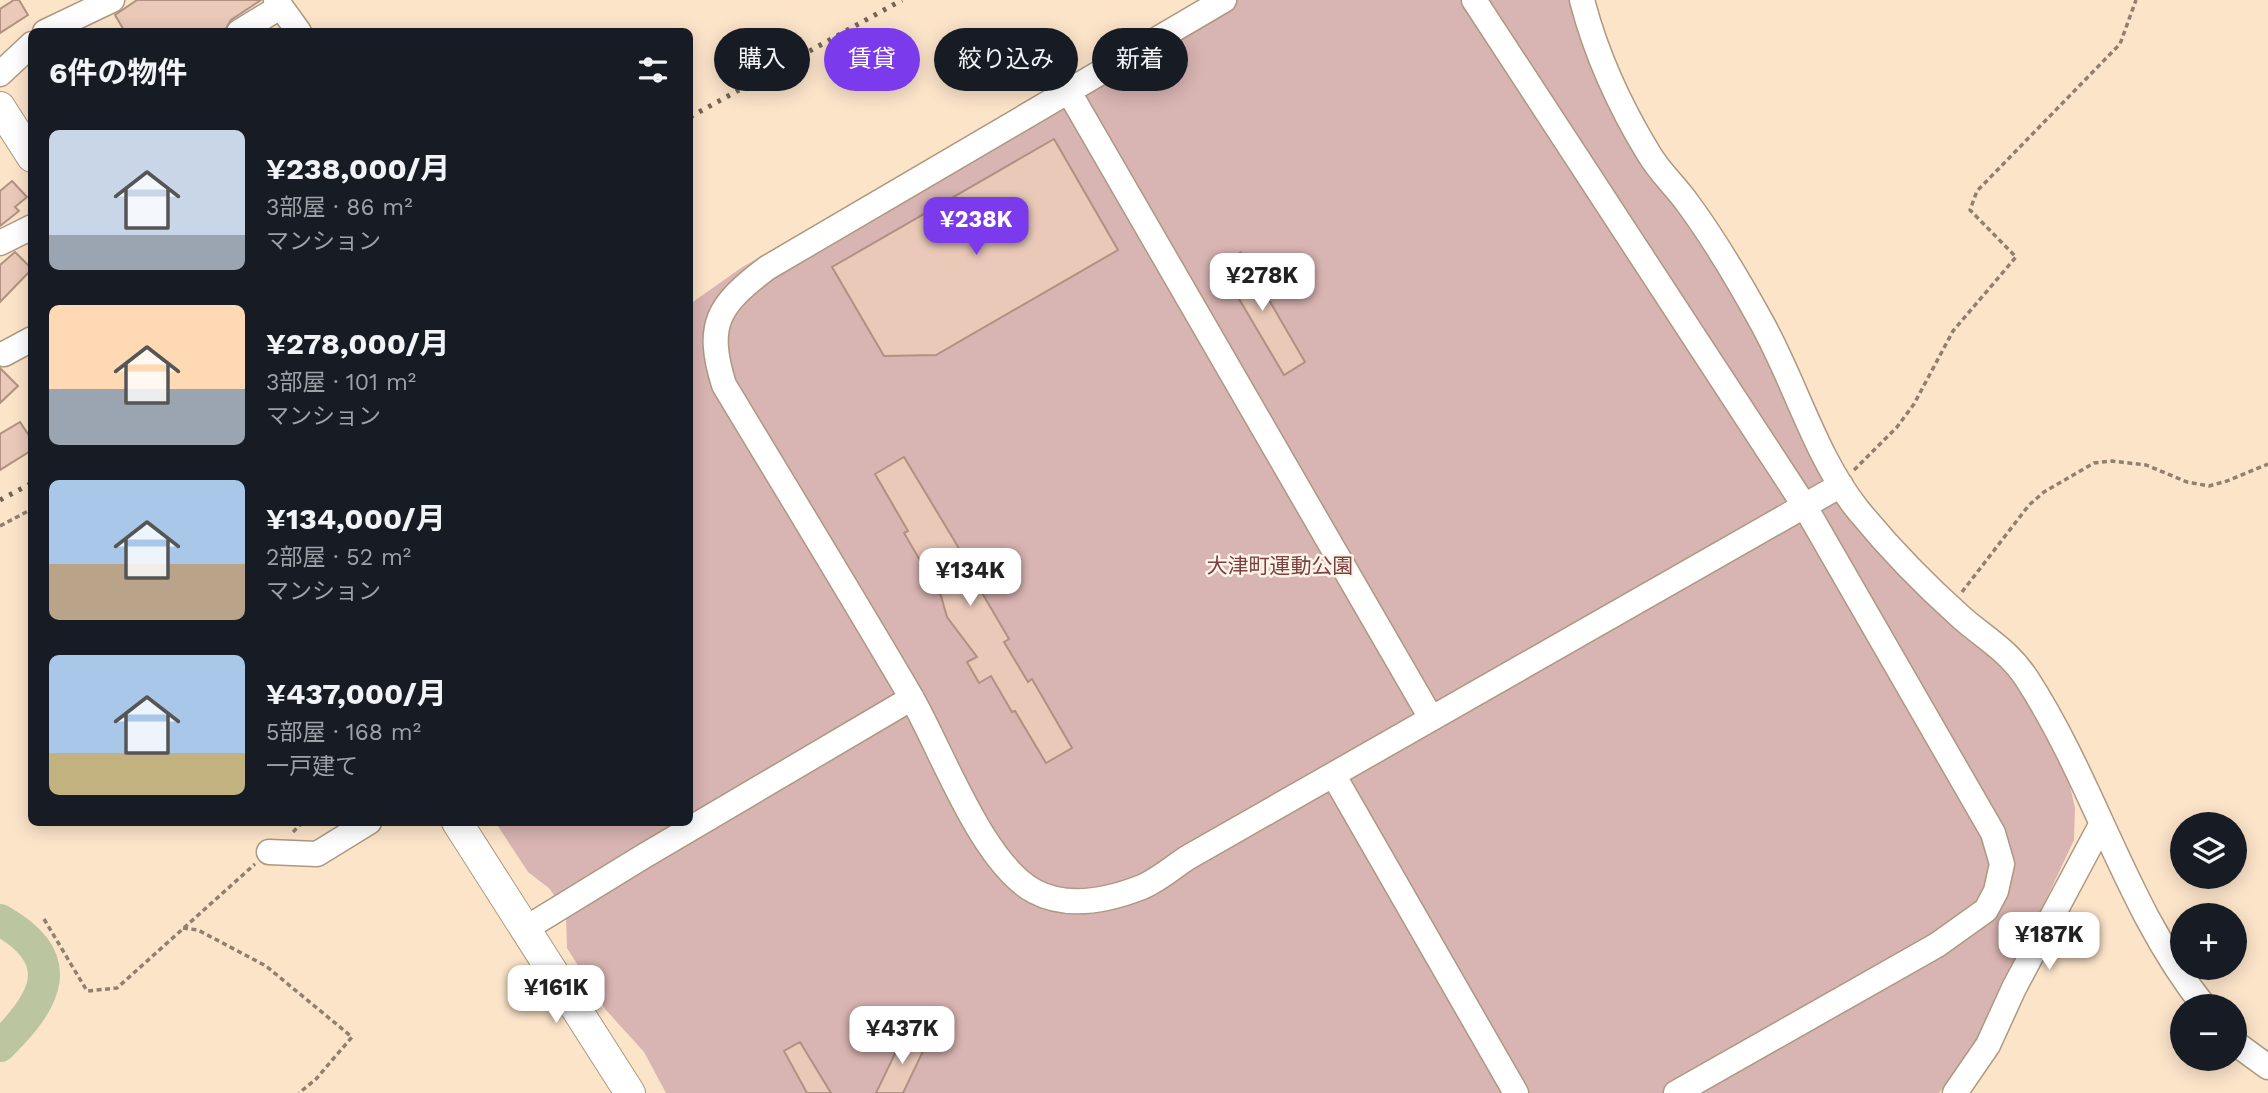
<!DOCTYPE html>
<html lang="ja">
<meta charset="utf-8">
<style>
:root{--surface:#171b24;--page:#20242c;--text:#f1f3f6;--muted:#9ea1a6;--accent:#7c3aed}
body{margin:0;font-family:"Work Sans","Noto Sans JP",sans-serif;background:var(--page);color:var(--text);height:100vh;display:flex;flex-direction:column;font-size:26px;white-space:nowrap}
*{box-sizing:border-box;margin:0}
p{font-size:23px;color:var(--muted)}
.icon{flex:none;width:38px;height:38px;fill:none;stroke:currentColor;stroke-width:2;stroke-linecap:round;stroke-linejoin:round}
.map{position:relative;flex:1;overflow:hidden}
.panel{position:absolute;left:28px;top:28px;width:665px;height:798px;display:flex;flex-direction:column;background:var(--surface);border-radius:10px;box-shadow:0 4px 18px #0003}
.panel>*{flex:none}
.banner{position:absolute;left:714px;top:28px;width:665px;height:63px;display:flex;gap:14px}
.fabs{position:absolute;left:2170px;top:812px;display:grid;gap:14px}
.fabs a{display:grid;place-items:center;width:77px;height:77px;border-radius:50%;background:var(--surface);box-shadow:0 4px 18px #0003;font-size:35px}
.price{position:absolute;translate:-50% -60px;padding:0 16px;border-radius:14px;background:#fff;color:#222;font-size:23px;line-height:46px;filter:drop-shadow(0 2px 4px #0008)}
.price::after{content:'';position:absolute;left:50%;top:42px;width:21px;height:16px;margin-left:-10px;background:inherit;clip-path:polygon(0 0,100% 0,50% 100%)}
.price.current{background:var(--accent);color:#fff}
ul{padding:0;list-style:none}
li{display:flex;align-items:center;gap:21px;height:175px;padding:0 21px}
li span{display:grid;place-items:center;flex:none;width:196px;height:140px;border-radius:10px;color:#555}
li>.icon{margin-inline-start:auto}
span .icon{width:84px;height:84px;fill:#fffc;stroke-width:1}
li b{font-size:30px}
h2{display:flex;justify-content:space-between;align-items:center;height:84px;padding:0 21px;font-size:30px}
.tag{padding:0 24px;border-radius:32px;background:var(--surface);box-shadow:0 4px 18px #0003;font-size:24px;line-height:63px}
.tag.current{background:var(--accent);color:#fff}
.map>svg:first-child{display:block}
.green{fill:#d8b4b2}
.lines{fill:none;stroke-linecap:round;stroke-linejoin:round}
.river{stroke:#bbc6a1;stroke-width:32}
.building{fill:#eac9b9;stroke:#b19182;stroke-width:2}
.minor-casing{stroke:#ae987f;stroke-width:27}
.major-casing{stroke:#ae987f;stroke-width:32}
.path{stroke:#90806e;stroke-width:3.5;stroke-dasharray:5 3.5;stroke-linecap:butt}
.minor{stroke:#fff;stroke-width:24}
.major{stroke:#fff;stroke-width:30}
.rail{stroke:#726455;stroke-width:5;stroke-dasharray:3.5 7;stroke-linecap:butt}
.labels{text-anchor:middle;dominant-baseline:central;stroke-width:5;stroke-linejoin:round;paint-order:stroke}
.park-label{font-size:21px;fill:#7b403f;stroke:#fdf4e9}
</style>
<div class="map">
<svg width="2268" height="1093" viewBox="0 0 2268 1093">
<rect width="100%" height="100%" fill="#fce4c9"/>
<path class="green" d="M1201,0H1572L1577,28L1635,146L1689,214L1751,322L1819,463L2004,658L2062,751L2075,808L2074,840L1986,1027L1939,1093H666L644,1052L606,1010L567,948L566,915L550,889L528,872L496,823L690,822V304L741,268Z"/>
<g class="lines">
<path class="river" d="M0,920C70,959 46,1001 0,1046"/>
</g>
<path class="building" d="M14,0H19L28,15L0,33V9Z
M137,0H261L231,20L224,32H125L115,15Z
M1054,139L1118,250L936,355L884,356L832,267Z
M12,181L27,197L15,207L19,211L0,226V191Z
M15,252L32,269L0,302V265Z
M1241,252L1305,362L1284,375L1219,265Z
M0,368L18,386L0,403Z
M20,422L32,440V450L0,470V434Z
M904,457L963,555L961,557L1009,639L1004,642L1028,682L1032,679L1072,748L1046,763L1015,711L1012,712L991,676L979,683L967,662L977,657L947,617L941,596L904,533L908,531L875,474Z
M905,1033L926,1045L903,1093H876Z
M800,1042L831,1093H807L784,1051Z"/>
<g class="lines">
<defs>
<path id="minor" d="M276,0L299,32
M1224,0L767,268C718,305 705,324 724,385C786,488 849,591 910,695C941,748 981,862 1034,891C1067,909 1109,900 1142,887C1157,881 1172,868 1187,858L1841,485
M1474,0L1804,505L1993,833L2002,864L1996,891L1986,910L1937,945L1676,1093
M1582,0C1596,54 1619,105 1649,154C1659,171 1674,185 1686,201C1715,240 1739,281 1762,323C1795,382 1816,458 1858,510C1889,548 1925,585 1962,618C1986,639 2009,651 2027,679C2095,784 2126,908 2204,1006
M45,32L112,0
M239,32L280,7
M0,74L32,44
M1069,92L1431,718
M0,243L32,227
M4,354L32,339
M1334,776L1516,1093
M269,852L317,854L369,822
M525,929L644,856L912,698
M2235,1043L2268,1067
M1955,1093L1988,1045L2014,988L2101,825"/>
<path id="major" d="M0,107L32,157
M457,822L630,1093"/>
</defs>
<use href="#minor" class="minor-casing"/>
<use href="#major" class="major-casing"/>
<path class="path" d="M1854,470L1897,427L1914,404L1953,331L2016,257L1970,210L1977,191L2120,44L2136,0
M0,526L32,509
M1962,592L2029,505L2044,492L2094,463L2112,461L2146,465L2187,482L2209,486L2227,481L2268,464
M293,832L303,822
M44,919L87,991L117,988L255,864
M183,928L198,930L266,966L352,1037L316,1079L299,1093"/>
<use href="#minor" class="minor"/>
<use href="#major" class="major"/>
<path class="rail" d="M690,117L902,0
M0,500L32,483"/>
</g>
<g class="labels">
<g class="park-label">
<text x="1280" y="565">大津町運動公園</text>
</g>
</g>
</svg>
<div class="fabs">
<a><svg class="icon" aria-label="layers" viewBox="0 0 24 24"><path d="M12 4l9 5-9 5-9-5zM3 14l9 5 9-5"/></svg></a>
<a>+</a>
<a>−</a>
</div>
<b class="price current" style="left:976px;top:257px">¥238K</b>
<b class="price" style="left:1262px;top:313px">¥278K</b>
<b class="price" style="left:970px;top:608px">¥134K</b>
<b class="price" style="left:2049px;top:972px">¥187K</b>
<b class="price" style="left:556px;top:1025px">¥161K</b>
<b class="price" style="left:902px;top:1066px">¥437K</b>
<div class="banner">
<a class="tag">購入</a>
<a class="tag current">賃貸</a>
<a class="tag">絞り込み</a>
<a class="tag">新着</a>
</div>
<section class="panel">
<h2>6件の物件<svg class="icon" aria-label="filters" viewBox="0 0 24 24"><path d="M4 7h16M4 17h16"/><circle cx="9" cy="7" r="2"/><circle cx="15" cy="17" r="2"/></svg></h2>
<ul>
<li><span style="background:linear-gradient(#c9d6e8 75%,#9aa5b1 0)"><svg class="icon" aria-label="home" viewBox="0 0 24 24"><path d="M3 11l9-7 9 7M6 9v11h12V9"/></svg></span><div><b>¥238,000/月</b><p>3部屋 · 86 m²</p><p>マンション</p></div></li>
<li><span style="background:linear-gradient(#ffd9b3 60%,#9aa5b1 0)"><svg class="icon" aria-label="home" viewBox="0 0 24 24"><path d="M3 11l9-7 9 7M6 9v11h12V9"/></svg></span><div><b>¥278,000/月</b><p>3部屋 · 101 m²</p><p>マンション</p></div></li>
<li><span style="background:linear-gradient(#a9c7e8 60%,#b9a48a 0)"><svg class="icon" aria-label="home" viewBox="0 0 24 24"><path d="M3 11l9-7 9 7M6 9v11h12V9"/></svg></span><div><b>¥134,000/月</b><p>2部屋 · 52 m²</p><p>マンション</p></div></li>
<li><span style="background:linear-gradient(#a9c7e8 70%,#c2b280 0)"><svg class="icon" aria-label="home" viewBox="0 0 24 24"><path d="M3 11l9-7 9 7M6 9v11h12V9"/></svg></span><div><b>¥437,000/月</b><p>5部屋 · 168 m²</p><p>一戸建て</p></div></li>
</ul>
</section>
</div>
